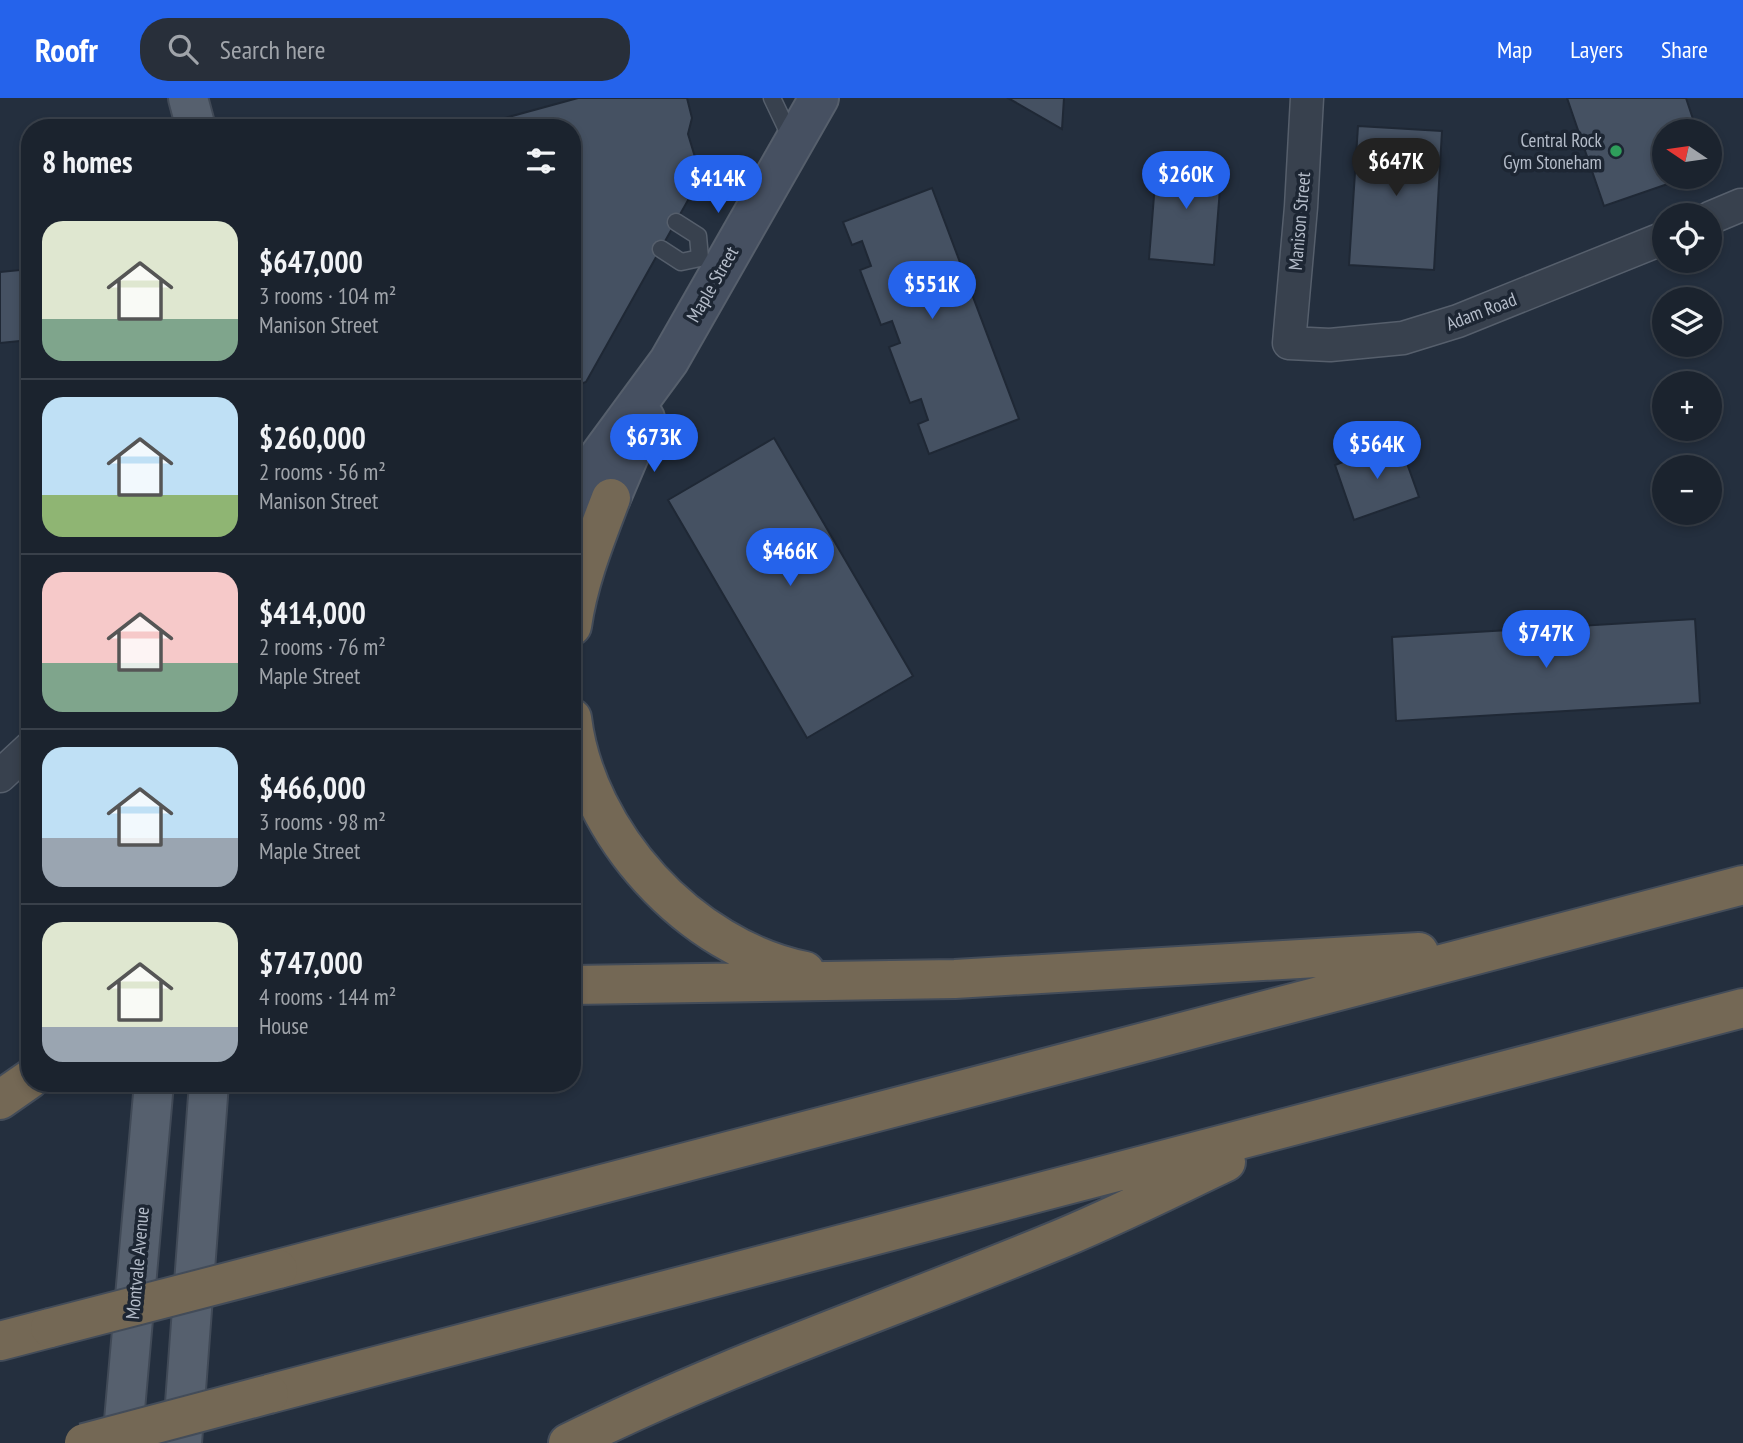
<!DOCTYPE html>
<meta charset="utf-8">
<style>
:root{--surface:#1b232e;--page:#282f3a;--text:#f1f3f6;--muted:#a0a4aa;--line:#39404a;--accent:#2563eb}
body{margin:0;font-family:"PT Sans Narrow",sans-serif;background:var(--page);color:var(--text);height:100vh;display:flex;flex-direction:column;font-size:26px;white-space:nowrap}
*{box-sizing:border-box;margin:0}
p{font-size:23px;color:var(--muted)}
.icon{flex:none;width:38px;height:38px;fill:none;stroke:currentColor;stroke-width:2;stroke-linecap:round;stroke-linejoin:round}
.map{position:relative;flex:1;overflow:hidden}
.side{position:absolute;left:21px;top:21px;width:560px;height:973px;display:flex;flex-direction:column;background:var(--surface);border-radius:28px;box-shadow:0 4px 10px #0003,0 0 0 2px var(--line)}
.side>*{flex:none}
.needle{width:46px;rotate:283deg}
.tools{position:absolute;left:1652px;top:21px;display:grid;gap:14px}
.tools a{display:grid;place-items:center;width:70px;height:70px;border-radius:50%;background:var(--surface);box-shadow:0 4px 10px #0003,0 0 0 2px var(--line);font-size:35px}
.price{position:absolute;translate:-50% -60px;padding:0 16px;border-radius:24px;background:var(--accent);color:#fff;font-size:23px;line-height:46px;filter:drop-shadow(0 2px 4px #0008)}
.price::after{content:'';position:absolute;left:50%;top:42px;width:21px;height:16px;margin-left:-10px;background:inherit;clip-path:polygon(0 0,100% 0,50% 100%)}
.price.on{background:#222;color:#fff}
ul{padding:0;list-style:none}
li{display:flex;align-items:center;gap:21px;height:175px;padding:0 21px}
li+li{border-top:2px solid var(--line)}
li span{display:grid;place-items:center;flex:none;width:196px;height:140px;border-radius:21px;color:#555}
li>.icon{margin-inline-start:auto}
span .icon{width:84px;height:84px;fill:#fffc;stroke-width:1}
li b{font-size:30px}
h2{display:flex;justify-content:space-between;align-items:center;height:84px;padding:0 21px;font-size:30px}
header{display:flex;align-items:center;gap:42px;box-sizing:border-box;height:98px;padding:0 35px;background:var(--accent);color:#fff}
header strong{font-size:33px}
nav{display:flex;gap:38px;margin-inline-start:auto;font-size:24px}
.search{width:490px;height:63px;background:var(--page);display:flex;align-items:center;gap:18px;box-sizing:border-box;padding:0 24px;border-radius:28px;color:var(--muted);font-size:26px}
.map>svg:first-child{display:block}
.building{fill:#455162;stroke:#1f2835;stroke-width:2}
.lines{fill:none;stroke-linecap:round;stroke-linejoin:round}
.lane-casing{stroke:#565f6c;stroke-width:19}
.street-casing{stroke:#565f6c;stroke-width:35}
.secondary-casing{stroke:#565f6c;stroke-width:42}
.primary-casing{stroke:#414a57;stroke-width:42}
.highway-casing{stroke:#434c59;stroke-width:42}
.lane{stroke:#38414e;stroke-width:16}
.street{stroke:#38414e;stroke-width:32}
.secondary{stroke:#465061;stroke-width:38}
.primary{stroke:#56606e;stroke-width:38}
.highway{stroke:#746855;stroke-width:38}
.highway-bridge-casing{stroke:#434c59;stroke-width:42;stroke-linecap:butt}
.highway-bridge{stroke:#746855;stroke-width:38}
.leisure-dot{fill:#2e9e5b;stroke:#1d2633;stroke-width:2.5}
.labels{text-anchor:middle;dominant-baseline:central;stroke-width:7;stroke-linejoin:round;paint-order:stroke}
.poi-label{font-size:19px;fill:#b4bcc9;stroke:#1d2633;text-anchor:end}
.street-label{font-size:19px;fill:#b4bcc9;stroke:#1d2633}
</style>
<header>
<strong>Roofr</strong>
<div class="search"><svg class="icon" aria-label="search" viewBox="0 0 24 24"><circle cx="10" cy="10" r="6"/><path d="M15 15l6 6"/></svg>Search here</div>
<nav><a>Map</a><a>Layers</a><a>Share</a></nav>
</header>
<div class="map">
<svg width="1743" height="1345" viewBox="0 0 1743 1345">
<rect width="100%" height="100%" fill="#242f3e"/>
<path class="building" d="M578,0H687L692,20L688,36L701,79L586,284L572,289V30H468Z
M1008,0H1064L1062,31Z
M1567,0H1686L1697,33H1664V79H1688L1604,108Z
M1358,28L1442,33L1434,172L1349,167Z
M1157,60L1222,65L1214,167L1149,161Z
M932,90L1019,321L929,356L918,326L928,322L921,301L910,305L889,249L900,245L892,223L881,227L860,172L871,168L862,143L852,147L843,124Z
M30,171V242L0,245V174Z
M774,340L913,578L807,640L668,402Z
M1399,343L1419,399L1354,422L1335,367Z
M1695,521L1700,605L1396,623L1392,539Z"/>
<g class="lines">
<defs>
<path id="lane" d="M772,0L792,42
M661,151L681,164L700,160L698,138L676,124"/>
<path id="street" d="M1307,0L1301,109L1289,245L1330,247L1403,240L1458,223L1664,140
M1710,120L1741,107
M0,678L30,650"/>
<path id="secondary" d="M572,395L669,263L819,0
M590,428L611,400L645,320"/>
<path id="primary" d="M188,0L196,30
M122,1345L154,985
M182,1345L209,985"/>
<path id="highway" d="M572,528C578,484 595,442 611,400
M572,620C586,736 690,850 805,873
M572,887L955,881L1419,854
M0,1002L30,981
M278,1171L1743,787
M0,1243L50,1230
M269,1296L1743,910
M568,1345C723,1268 888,1212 1048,1146C1108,1122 1167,1092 1226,1064"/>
</defs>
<use href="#lane" class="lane-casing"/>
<use href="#street" class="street-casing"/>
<use href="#secondary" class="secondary-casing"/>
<use href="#primary" class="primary-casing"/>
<use href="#highway" class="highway-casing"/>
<use href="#lane" class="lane"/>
<use href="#street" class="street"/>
<use href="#secondary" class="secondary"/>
<use href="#primary" class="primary"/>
<use href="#highway" class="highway"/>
<defs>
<path id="highway-bridge" d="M50,1230L278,1171
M84,1345L269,1296"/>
</defs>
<use href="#highway-bridge" class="highway-bridge-casing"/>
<use href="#highway-bridge" class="highway-bridge"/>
</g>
<circle class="leisure-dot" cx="1616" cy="53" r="7"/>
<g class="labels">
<g class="poi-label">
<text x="1602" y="42">Central Rock<tspan x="1602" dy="22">Gym Stoneham</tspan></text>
</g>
<g class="street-label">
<text transform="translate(1299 123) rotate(-85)">Manison Street</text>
<text transform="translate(712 186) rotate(-60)">Maple Street</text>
<text transform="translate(1481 213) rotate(-21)">Adam Road</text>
<text transform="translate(137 1165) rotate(-85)">Montvale Avenue</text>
</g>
</g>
</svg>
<div class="tools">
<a><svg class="needle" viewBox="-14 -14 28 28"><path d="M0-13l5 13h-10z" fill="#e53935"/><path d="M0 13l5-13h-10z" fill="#a0a4aa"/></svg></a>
<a><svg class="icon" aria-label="locate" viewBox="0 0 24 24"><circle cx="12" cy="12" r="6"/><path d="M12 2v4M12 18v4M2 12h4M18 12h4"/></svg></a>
<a><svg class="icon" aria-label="layers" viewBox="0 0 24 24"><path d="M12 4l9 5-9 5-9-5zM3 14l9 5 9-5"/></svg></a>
<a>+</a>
<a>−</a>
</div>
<b class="price on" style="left:1396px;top:100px">$647K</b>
<b class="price" style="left:1186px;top:113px">$260K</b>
<b class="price" style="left:718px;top:117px">$414K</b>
<b class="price" style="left:932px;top:223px">$551K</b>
<b class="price" style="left:654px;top:376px">$673K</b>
<b class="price" style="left:1377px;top:383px">$564K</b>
<b class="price" style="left:790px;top:490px">$466K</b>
<b class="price" style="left:1546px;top:572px">$747K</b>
<section class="side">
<h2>8 homes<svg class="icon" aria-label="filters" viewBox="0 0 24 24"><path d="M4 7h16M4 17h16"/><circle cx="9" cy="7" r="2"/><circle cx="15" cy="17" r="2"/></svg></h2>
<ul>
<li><span style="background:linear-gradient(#dfe7d0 70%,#7fa58c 0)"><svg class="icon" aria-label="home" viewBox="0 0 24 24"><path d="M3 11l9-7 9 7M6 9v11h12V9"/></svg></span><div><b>$647,000</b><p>3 rooms · 104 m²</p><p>Manison Street</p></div></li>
<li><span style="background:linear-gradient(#bfe0f5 70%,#8fb573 0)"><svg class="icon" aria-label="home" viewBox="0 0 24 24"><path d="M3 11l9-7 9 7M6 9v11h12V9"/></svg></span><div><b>$260,000</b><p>2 rooms · 56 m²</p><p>Manison Street</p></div></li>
<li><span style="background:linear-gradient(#f6c9c9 65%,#7fa58c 0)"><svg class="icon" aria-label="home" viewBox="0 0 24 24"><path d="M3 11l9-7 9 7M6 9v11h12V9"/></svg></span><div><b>$414,000</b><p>2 rooms · 76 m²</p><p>Maple Street</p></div></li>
<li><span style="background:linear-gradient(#bfe0f5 65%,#9aa5b1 0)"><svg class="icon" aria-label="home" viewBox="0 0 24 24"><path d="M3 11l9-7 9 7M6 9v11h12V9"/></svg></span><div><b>$466,000</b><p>3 rooms · 98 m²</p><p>Maple Street</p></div></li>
<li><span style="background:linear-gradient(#dfe7d0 75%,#9aa5b1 0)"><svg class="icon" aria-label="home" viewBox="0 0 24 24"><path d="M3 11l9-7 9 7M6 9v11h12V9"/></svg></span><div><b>$747,000</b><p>4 rooms · 144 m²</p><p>House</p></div></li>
</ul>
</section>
</div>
